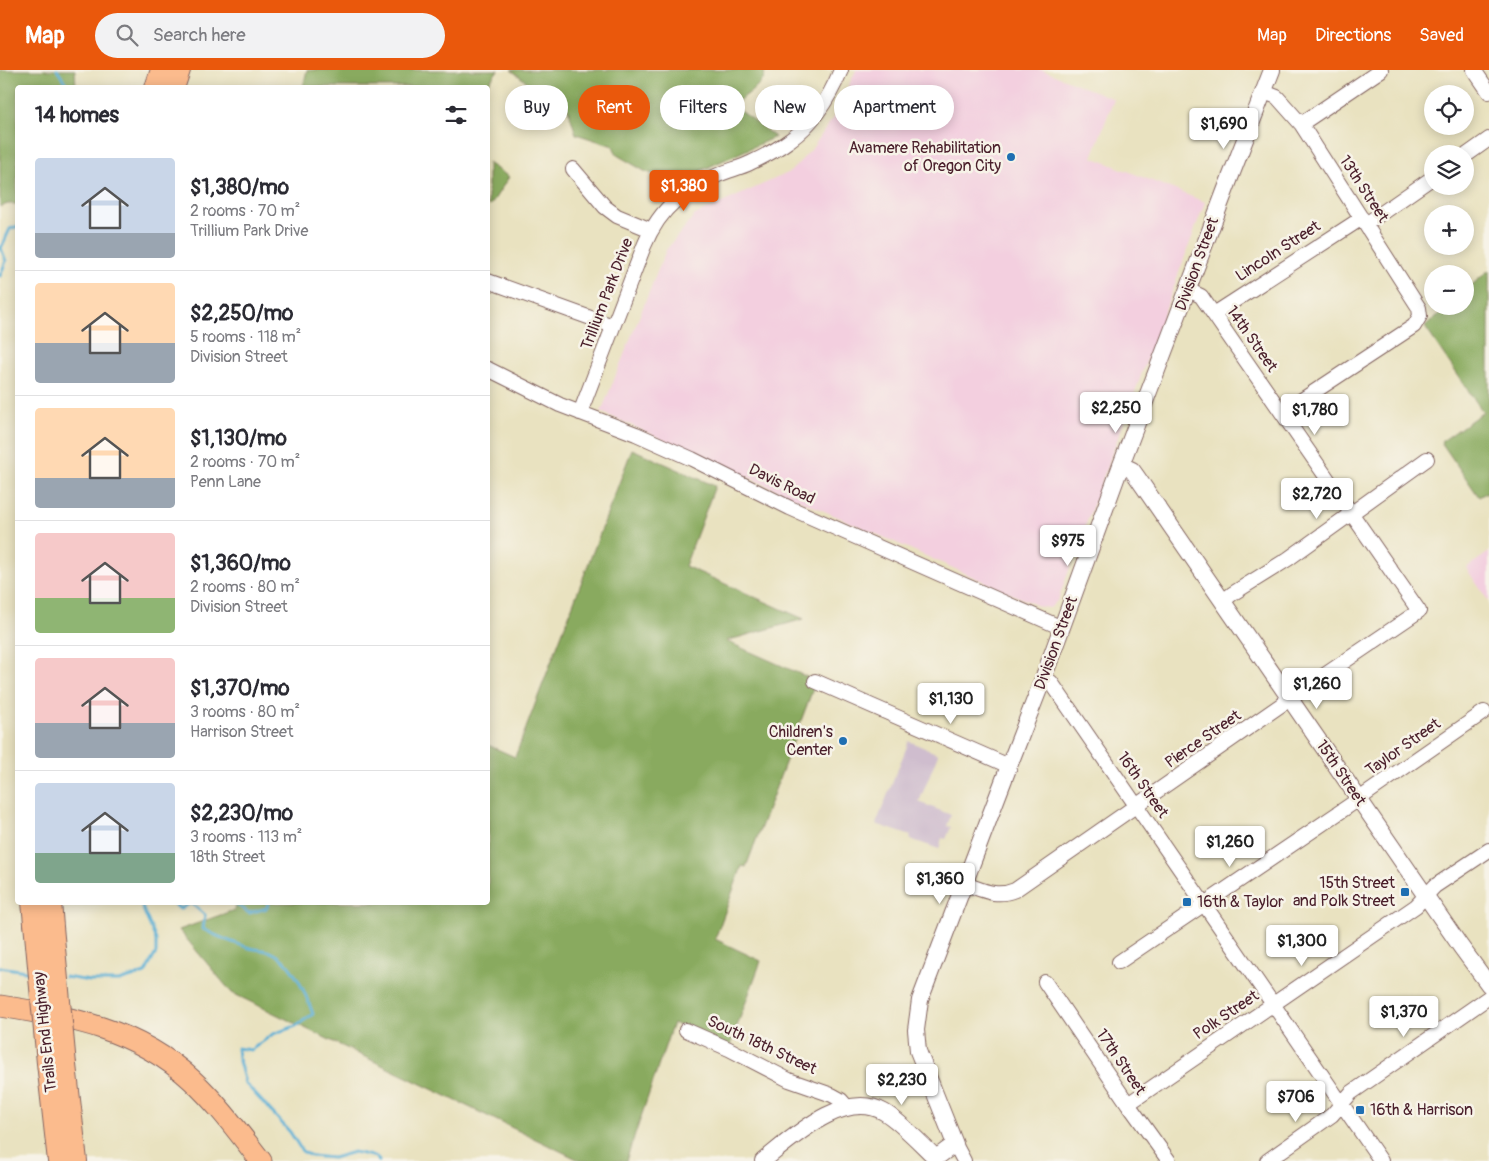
<!DOCTYPE html>
<meta charset="utf-8">
<style>
:root{--surface:#fff;--page:#f2f2f3;--text:#2b2b33;--muted:#7c7c81;--line:#e1e1e2;--accent:#ea580c}
body{margin:0;font-family:Pangolin,sans-serif;background:var(--page);color:var(--text);height:100vh;display:flex;flex-direction:column;font-size:19px;white-space:nowrap}
*{box-sizing:border-box;margin:0}
p{font-size:16px;color:var(--muted)}
.icon{flex:none;width:28px;height:28px;fill:none;stroke:currentColor;stroke-width:2;stroke-linecap:round;stroke-linejoin:round}
.map{position:relative;flex:1;overflow:hidden}
.side{position:absolute;left:15px;top:15px;width:475px;height:820px;display:flex;flex-direction:column;background:var(--surface);border-radius:5px;box-shadow:0 2px 12px #0003}
.side>*{flex:none}
.guide{position:absolute;left:505px;top:15px;width:475px;height:45px;display:flex;gap:10px}
.buttons{position:absolute;left:1424px;top:15px;display:grid;gap:10px}
.buttons a{display:grid;place-items:center;width:50px;height:50px;border-radius:50%;background:var(--surface);box-shadow:0 2px 12px #0003;font-size:25px}
.price{position:absolute;translate:-50% -42px;padding:0 11px;border-radius:5px;background:#fff;color:#222;font-size:16px;line-height:32px;filter:drop-shadow(0 1px 2px #0008)}
.price::after{content:'';position:absolute;left:50%;top:30px;width:15px;height:11px;margin-left:-8px;background:inherit;clip-path:polygon(0 0,100% 0,50% 100%)}
.price.selected{background:var(--accent);color:#fff}
ul{padding:0;list-style:none}
li{display:flex;align-items:center;gap:15px;height:125px;padding:0 20px}
li+li{border-top:1px solid var(--line)}
li span{display:grid;place-items:center;flex:none;width:140px;height:100px;border-radius:5px;color:#555}
li>.icon{margin-inline-start:auto}
span .icon{width:60px;height:60px;fill:#fffc;stroke-width:1}
li b{font-size:21px}
h2{display:flex;justify-content:space-between;align-items:center;height:60px;padding:0 20px;font-size:21px}
.tag{padding:0 18px;border-radius:22px;background:var(--surface);box-shadow:0 2px 12px #0003;font-size:18px;line-height:45px}
.tag.selected{background:var(--accent);color:#fff}
header{display:flex;align-items:center;gap:30px;box-sizing:border-box;height:70px;padding:0 25px;background:var(--accent);color:#fff}
header strong{font-size:24px}
nav{display:flex;gap:28px;margin-inline-start:auto;font-size:18px}
.search{width:350px;height:45px;background:var(--page);display:flex;align-items:center;gap:12px;box-sizing:border-box;padding:0 18px;border-radius:28px;color:var(--muted);font-size:19px}
.map>svg:first-child{display:block}
.built{fill:#f3cfdf}
.industrial{fill:#cfbdce}
.forest{fill:#89aa5e;stroke:#6a6444}
.lines{fill:none;stroke-linecap:round;stroke-linejoin:round}
.stream{stroke:#58aed4;stroke-width:3}
.minor-casing{stroke:#82635f;stroke-width:16}
.tertiary-casing{stroke:#82635f;stroke-width:18}
.primary-casing{stroke:#82635f;stroke-width:23}
.trunk-casing{stroke:#82635f;stroke-width:24}
.minor{stroke:#fff;stroke-width:14}
.tertiary{stroke:#fff;stroke-width:16}
.primary{stroke:#fbbb8d;stroke-width:21}
.trunk{stroke:#fbbb8d;stroke-width:22}
.trunk-bridge-casing{stroke:#82635f;stroke-width:24;stroke-linecap:butt}
.trunk-bridge{stroke:#fbbb8d;stroke-width:22}
.poi-dot{fill:#1f6fb2;stroke:#f7f3e8;stroke-width:2}
.labels{text-anchor:middle;dominant-baseline:central;stroke-width:5;stroke-linejoin:round;paint-order:stroke}
.poi-label{font-size:16px;fill:#4a1f2b;stroke:#f7f3e8;text-anchor:end}
.street-label{font-size:16px;fill:#4a1f2b;stroke:#f7f3e8}
</style>
<header>
<strong>Map</strong>
<div class="search"><svg class="icon" aria-label="search" viewBox="0 0 24 24"><circle cx="10" cy="10" r="6"/><path d="M15 15l6 6"/></svg>Search here</div>
<nav><a>Map</a><a>Directions</a><a>Saved</a></nav>
</header>
<div class="map">
<svg width="1489" height="1091" viewBox="0 0 1489 1091">
<rect width="100%" height="100%" fill="#f7f3e8"/>
<filter id="ink" filterUnits="userSpaceOnUse"><feTurbulence type="fractalNoise" baseFrequency=".02" numOctaves="2"/><feDisplacementMap in="SourceGraphic" scale="10" xChannelSelector="R" yChannelSelector="G"/><feConvolveMatrix kernelMatrix="1 2 1 2 8 2 1 2 1" color-interpolation-filters="sRGB"/></filter>
<filter id="wash" filterUnits="userSpaceOnUse"><feTurbulence type="fractalNoise" baseFrequency=".0096" numOctaves="4" result="noise"/><feDisplacementMap in="SourceGraphic" scale="20" xChannelSelector="R" yChannelSelector="G"/><feGaussianBlur stdDeviation="1.12" result="paint"/><feColorMatrix in="noise" values="0 0 0 0 0 0 0 0 0 0 0 0 0 0 0 0 0 1.4 0 .05"/><feComposite in="paint" operator="in"/></filter>
<g filter="url(#wash)">
<rect width="100%" height="100%" fill="#e9e2c0"/>
<path class="built" d="M856,0H1042L1114,29L1092,87L1205,132L1058,530L1050,538L1041,537L601,342L666,180L695,145L790,102L811,80L835,45Z
M1489,482V532L1466,498Z"/>
<path class="industrial" d="M909,671L938,684L919,732L951,745L947,756L951,757L946,769L942,768L939,779L910,769L911,766L876,754Z"/>
<path class="forest" d="M0,0H75L76,17L18,18L17,134H8L0,137Z
M307,0H498L486,17H303Z
M511,0H765L764,9L752,21L733,35L775,67L700,101L678,116L664,107L646,102L617,85L613,76L576,64L565,30L543,24Z
M488,93L509,107L490,136L488,135Z
M1489,200V421L1479,427L1441,372L1483,342L1425,257L1448,236H1465V221Z
M632,379L715,416L685,496L804,549L726,571L816,611L746,797L742,796L715,869L761,891L729,978L673,953L626,1091H581L232,923L179,860L234,840L238,833L488,832V675L515,687Z"/>
<g class="lines">
<path class="stream" d="M57,0L69,18
M0,206L6,191L1,178L10,159L18,156
M172,832L180,839L191,833L205,845L203,859C218,867 233,873 250,878C257,880 266,879 273,883C293,892 306,924 313,944L296,956L273,964L251,980L237,978L238,987L245,1013L290,1062L302,1081L311,1086L333,1088L354,1082L376,1087L379,1091
M233,832L249,843L267,838L268,832
M0,897L32,902
M65,907L90,911H119L145,903L156,883V870L140,832"/>
</g>
</g>
<g filter="url(#ink)">
<g class="lines">
<defs>
<path id="minor" d="M1474,0L1489,22
M1264,22L1277,27L1301,54L1419,238L1420,246L1414,256L1282,343
M1301,54L1381,0
M1465,86L1489,69
M573,99L605,137L617,146L651,160
M1366,154L1432,108
M488,211L613,256
M1214,244L1362,148
M488,299L560,335L636,364L692,389L790,438L1062,558
M580,343L644,176C651,159 661,143 676,130C688,120 704,111 718,105C729,100 740,98 750,93C763,87 778,79 790,70C813,54 830,26 841,0
M1223,531L1232,524L1288,489L1427,389
M1043,609L1051,612L1381,1091
M815,611L1009,696
M965,814C983,820 996,828 1015,820L1301,621L1419,541L1201,226L1188,220
M1119,892L1359,729L1484,642
M1045,912L1128,1034L1169,1091
M686,960L729,979L789,1010L832,1025L841,1030L848,1038
M1128,1034L1416,836L1435,816L1489,780
M955,1074L964,1091
M1267,1091L1332,1045L1351,1023L1489,927"/>
<path id="tertiary" d="M1121,395L1132,400L1137,407L1461,877L1489,915
M763,1091C792,1068 844,1019 884,1042C900,1051 922,1075 936,1088L955,1074L918,981L916,960L920,930L1009,696L1043,609L1121,395L1230,108L1272,0"/>
<path id="primary" d="M0,936C71,947 137,959 192,1010C218,1034 239,1063 261,1091"/>
<path id="trunk" d="M156,18L162,0
M173,18L179,0
M33,832L35,853
M50,832L52,857
M48,993L59,1091
M65,995L76,1091"/>
</defs>
<use href="#minor" class="minor-casing"/>
<use href="#tertiary" class="tertiary-casing"/>
<use href="#primary" class="primary-casing"/>
<use href="#trunk" class="trunk-casing"/>
<use href="#minor" class="minor"/>
<use href="#tertiary" class="tertiary"/>
<use href="#primary" class="primary"/>
<use href="#trunk" class="trunk"/>
<defs>
<path id="trunk-bridge" d="M35,853L48,993
M52,857L65,995"/>
</defs>
<use href="#trunk-bridge" class="trunk-bridge-casing"/>
<use href="#trunk-bridge" class="trunk-bridge"/>
</g>
</g>
<g class="poi-dot">
<circle cx="1011" cy="87" r="5"/>
<circle cx="843" cy="671" r="5"/>
<rect x="1400" y="817" width="10" height="10" rx="2.5"/>
<rect x="1182" y="827" width="10" height="10" rx="2.5"/>
<rect x="1355" y="1035" width="10" height="10" rx="2.5"/>
</g>
<g class="labels">
<g class="poi-label">
<text x="1001" y="78">Avamere Rehabilitation<tspan x="1001" dy="18">of Oregon City</tspan></text>
<text x="833" y="662">Children's<tspan x="833" dy="18">Center</tspan></text>
<text x="1395" y="813">15th Street<tspan x="1395" dy="18">and Polk Street</tspan></text>
<text x="1197" y="832" text-anchor="start">16th &amp; Taylor</text>
<text x="1370" y="1040" text-anchor="start">16th &amp; Harrison</text>
</g>
<g class="street-label">
<text transform="translate(1364 119) rotate(57)">13th Street</text>
<text transform="translate(1278 181) rotate(-33)">Lincoln Street</text>
<text transform="translate(1197 194) rotate(-70)">Division Street</text>
<text transform="translate(607 224) rotate(-69)">Trillium Park Drive</text>
<text transform="translate(1252 269) rotate(55)">14th Street</text>
<text transform="translate(782 414) rotate(26)">Davis Road</text>
<text transform="translate(1056 573) rotate(-70)">Division Street</text>
<text transform="translate(1203 669) rotate(-35)">Pierce Street</text>
<text transform="translate(1403 677) rotate(-35)">Taylor Street</text>
<text transform="translate(1341 703) rotate(56)">15th Street</text>
<text transform="translate(1143 715) rotate(55)">16th Street</text>
<text transform="translate(1226 945) rotate(-34)">Polk Street</text>
<text transform="translate(45 962) rotate(-96)">Trails End Highway</text>
<text transform="translate(762 975) rotate(25)">South 18th Street</text>
<text transform="translate(1121 992) rotate(56)">17th Street</text>
</g>
</g>
</svg>
<div class="buttons">
<a><svg class="icon" aria-label="locate" viewBox="0 0 24 24"><circle cx="12" cy="12" r="6"/><path d="M12 2v4M12 18v4M2 12h4M18 12h4"/></svg></a>
<a><svg class="icon" aria-label="layers" viewBox="0 0 24 24"><path d="M12 4l9 5-9 5-9-5zM3 14l9 5 9-5"/></svg></a>
<a>+</a>
<a>−</a>
</div>
<b class="price" style="left:1224px;top:80px">$1,690</b>
<b class="price selected" style="left:684px;top:142px">$1,380</b>
<b class="price" style="left:1116px;top:364px">$2,250</b>
<b class="price" style="left:1315px;top:366px">$1,780</b>
<b class="price" style="left:1317px;top:450px">$2,720</b>
<b class="price" style="left:1068px;top:497px">$975</b>
<b class="price" style="left:1317px;top:640px">$1,260</b>
<b class="price" style="left:951px;top:655px">$1,130</b>
<b class="price" style="left:1230px;top:798px">$1,260</b>
<b class="price" style="left:940px;top:835px">$1,360</b>
<b class="price" style="left:1302px;top:897px">$1,300</b>
<b class="price" style="left:1404px;top:968px">$1,370</b>
<b class="price" style="left:902px;top:1036px">$2,230</b>
<b class="price" style="left:1296px;top:1053px">$706</b>
<div class="guide">
<a class="tag">Buy</a>
<a class="tag selected">Rent</a>
<a class="tag">Filters</a>
<a class="tag">New</a>
<a class="tag">Apartment</a>
</div>
<section class="side">
<h2>14 homes<svg class="icon" aria-label="filters" viewBox="0 0 24 24"><path d="M4 7h16M4 17h16"/><circle cx="9" cy="7" r="2"/><circle cx="15" cy="17" r="2"/></svg></h2>
<ul>
<li><span style="background:linear-gradient(#c9d6e8 75%,#9aa5b1 0)"><svg class="icon" aria-label="home" viewBox="0 0 24 24"><path d="M3 11l9-7 9 7M6 9v11h12V9"/></svg></span><div><b>$1,380/mo</b><p>2 rooms · 70 m²</p><p>Trillium Park Drive</p></div></li>
<li><span style="background:linear-gradient(#ffd9b3 60%,#9aa5b1 0)"><svg class="icon" aria-label="home" viewBox="0 0 24 24"><path d="M3 11l9-7 9 7M6 9v11h12V9"/></svg></span><div><b>$2,250/mo</b><p>5 rooms · 118 m²</p><p>Division Street</p></div></li>
<li><span style="background:linear-gradient(#ffd9b3 70%,#9aa5b1 0)"><svg class="icon" aria-label="home" viewBox="0 0 24 24"><path d="M3 11l9-7 9 7M6 9v11h12V9"/></svg></span><div><b>$1,130/mo</b><p>2 rooms · 70 m²</p><p>Penn Lane</p></div></li>
<li><span style="background:linear-gradient(#f6c9c9 65%,#8fb573 0)"><svg class="icon" aria-label="home" viewBox="0 0 24 24"><path d="M3 11l9-7 9 7M6 9v11h12V9"/></svg></span><div><b>$1,360/mo</b><p>2 rooms · 80 m²</p><p>Division Street</p></div></li>
<li><span style="background:linear-gradient(#f6c9c9 65%,#9aa5b1 0)"><svg class="icon" aria-label="home" viewBox="0 0 24 24"><path d="M3 11l9-7 9 7M6 9v11h12V9"/></svg></span><div><b>$1,370/mo</b><p>3 rooms · 80 m²</p><p>Harrison Street</p></div></li>
<li><span style="background:linear-gradient(#c9d6e8 70%,#7fa58c 0)"><svg class="icon" aria-label="home" viewBox="0 0 24 24"><path d="M3 11l9-7 9 7M6 9v11h12V9"/></svg></span><div><b>$2,230/mo</b><p>3 rooms · 113 m²</p><p>18th Street</p></div></li>
</ul>
</section>
</div>
